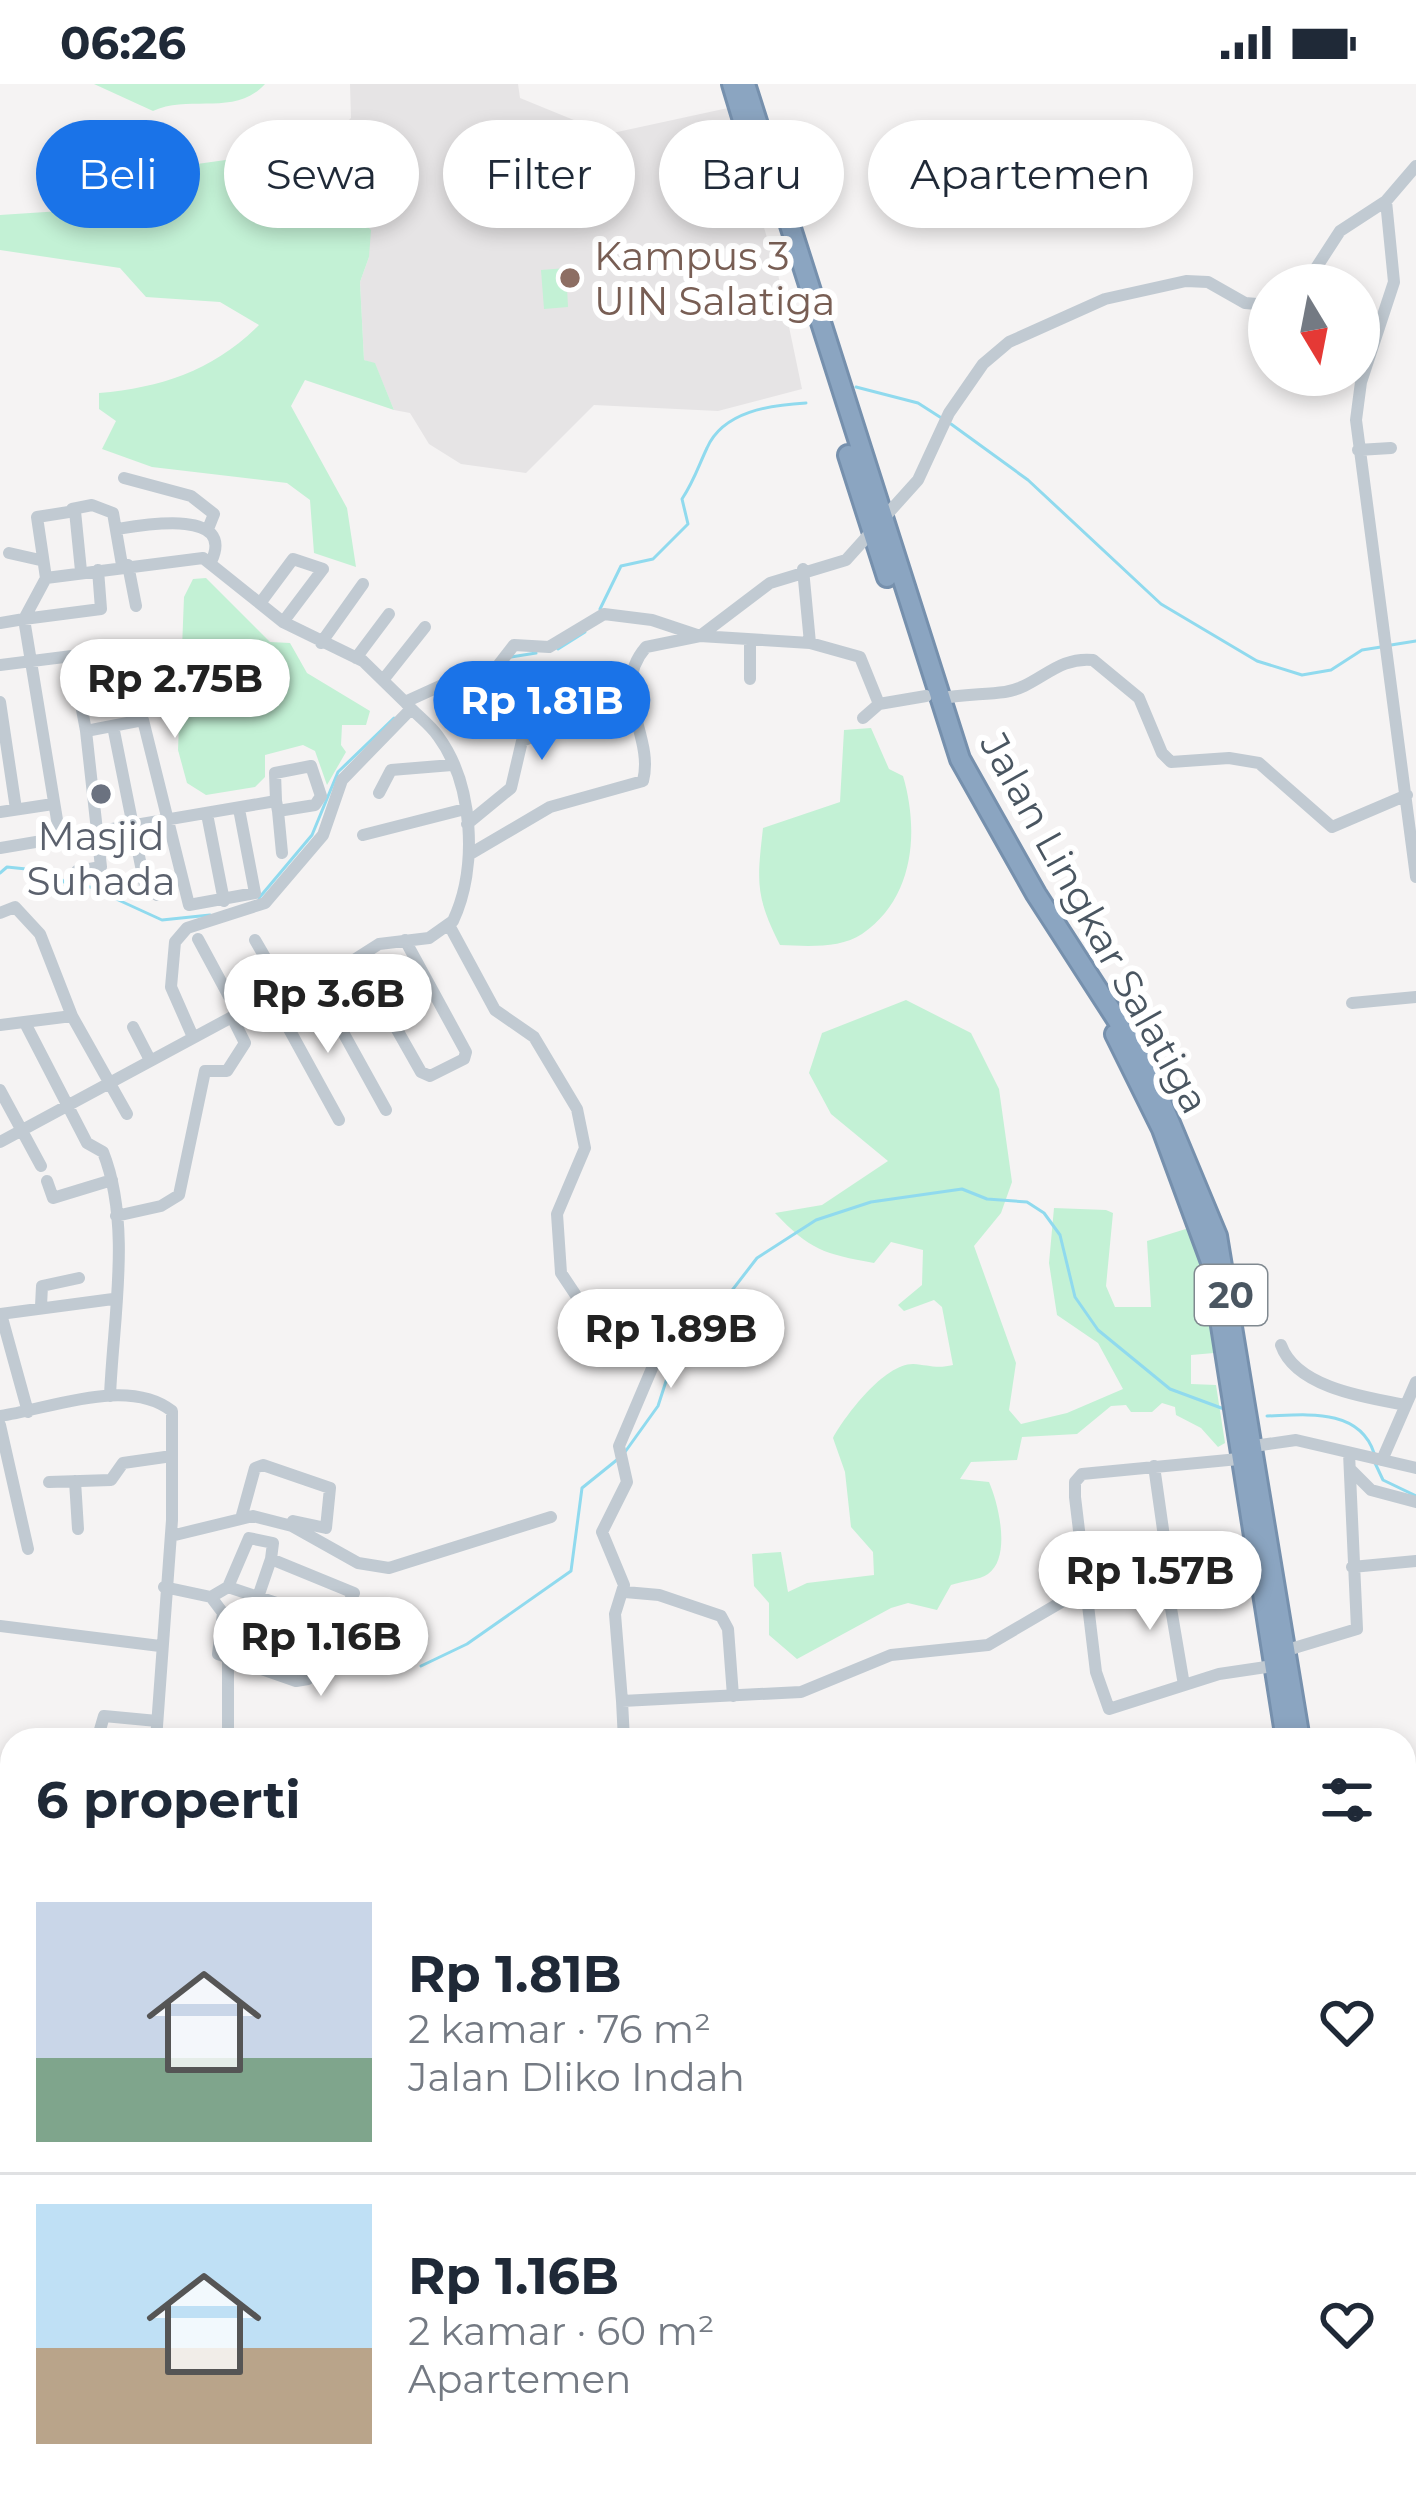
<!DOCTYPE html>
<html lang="id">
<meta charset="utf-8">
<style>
:root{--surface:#fff;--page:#f2f2f3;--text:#1f2937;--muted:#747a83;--line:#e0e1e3;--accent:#1a73e8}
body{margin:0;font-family:Montserrat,sans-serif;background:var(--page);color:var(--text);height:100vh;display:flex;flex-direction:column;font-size:45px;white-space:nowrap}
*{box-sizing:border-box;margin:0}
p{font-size:39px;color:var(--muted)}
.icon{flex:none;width:66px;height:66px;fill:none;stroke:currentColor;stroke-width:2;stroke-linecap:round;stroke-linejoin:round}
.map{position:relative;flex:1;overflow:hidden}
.sheet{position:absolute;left:0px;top:1644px;width:1416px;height:771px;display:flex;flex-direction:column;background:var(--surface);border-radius:36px 36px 0 0;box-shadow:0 6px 18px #0003}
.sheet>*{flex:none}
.banner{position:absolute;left:36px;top:36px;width:1344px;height:108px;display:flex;gap:24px}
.needle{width:78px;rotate:170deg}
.fabs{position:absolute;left:1248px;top:180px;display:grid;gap:24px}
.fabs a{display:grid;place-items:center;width:132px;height:132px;border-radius:50%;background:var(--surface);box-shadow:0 6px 18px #0003;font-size:60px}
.price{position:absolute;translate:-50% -102px;padding:0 27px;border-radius:42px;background:#fff;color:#222;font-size:39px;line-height:78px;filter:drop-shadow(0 3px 6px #0008)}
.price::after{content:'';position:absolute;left:50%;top:72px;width:36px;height:27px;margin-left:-18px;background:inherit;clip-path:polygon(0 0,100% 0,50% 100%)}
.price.active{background:var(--accent);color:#fff}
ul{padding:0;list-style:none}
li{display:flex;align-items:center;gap:36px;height:300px;padding:0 36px}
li+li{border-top:3px solid var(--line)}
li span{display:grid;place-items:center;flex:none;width:336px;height:240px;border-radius:0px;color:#555}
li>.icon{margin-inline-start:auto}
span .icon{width:144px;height:144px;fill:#fffc;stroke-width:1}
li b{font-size:51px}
h2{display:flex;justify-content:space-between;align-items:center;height:144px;padding:0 36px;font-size:51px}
.chip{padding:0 42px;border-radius:54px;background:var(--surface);box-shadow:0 6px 18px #0003;font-size:42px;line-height:108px}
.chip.active{background:var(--accent);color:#fff}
.status{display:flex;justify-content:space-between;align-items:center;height:84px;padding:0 60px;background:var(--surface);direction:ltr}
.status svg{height:33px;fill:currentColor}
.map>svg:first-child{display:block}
.education{fill:#e6e4e5}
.green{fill:#c3f1d5}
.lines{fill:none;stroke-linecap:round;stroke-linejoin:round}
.stream{stroke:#90daee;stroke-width:3}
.highway-casing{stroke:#7690ad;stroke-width:24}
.minor{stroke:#c1cad2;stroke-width:12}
.major{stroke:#b3c2d1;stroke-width:15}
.highway{stroke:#8ba5c1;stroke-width:18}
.education-dot{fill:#8d6e63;stroke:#fff;stroke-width:4.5}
.worship-dot{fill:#6b7280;stroke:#fff;stroke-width:4.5}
.labels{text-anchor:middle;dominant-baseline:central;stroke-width:12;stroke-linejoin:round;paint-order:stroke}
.shield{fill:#fff;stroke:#808990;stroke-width:3}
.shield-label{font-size:36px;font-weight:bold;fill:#4a5661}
.education-label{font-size:39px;fill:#785e54;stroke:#fff;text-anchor:start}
.worship-label{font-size:39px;fill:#5b616d;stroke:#fff}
.street-label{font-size:39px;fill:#4a5661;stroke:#fff}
</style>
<div class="status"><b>06:26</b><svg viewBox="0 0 49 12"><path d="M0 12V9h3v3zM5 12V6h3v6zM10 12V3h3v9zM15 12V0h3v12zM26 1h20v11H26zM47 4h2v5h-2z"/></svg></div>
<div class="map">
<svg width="1416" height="2414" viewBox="0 0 1416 2414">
<rect width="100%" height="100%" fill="#f5f3f3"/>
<path class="education" d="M350,0H518L520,14L608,50L728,24L778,190L802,305L718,327L594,321L526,389L461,380L429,360L410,329L394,326L375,280L364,276L360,198L369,173L347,99L361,68L342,43L351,34Z"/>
<path class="green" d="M94,0H265C235,33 190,10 153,27Z
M269,70L319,72L347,99L351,126L371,146L369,173L360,198L364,276L375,279L394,326L305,296L291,322L347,424L356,483L314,469L310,416L287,399L152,383L102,365L116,337L99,325V309C163,303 212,287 259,241L220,218L146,213L120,184L0,166V131L76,126L89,119L94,87L161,85Z
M566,184L568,223L544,225L541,186Z
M206,494L270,558L290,559L307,589L370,627L366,641H342L341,661L346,668L327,701L315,667L303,661L265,671V693L255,703L206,711L187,699L178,666L184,513L193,495Z
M871,644L889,685L903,692C919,746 915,814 862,850C840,865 805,862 780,861C755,812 757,797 763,744L840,718L844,646Z
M906,916L971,949L999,1005L1012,1098L1001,1129L974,1162L1016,1279L1009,1326L1021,1340L1067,1329L1123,1305L1098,1259L1057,1231L1049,1179L1054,1124L1106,1126L1113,1129L1106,1202L1115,1223H1151L1147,1157L1189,1144L1205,1188L1214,1269L1191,1271V1300L1216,1301L1225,1359L1218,1363L1201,1344L1176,1331L1175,1323L1162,1319L1152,1328H1131L1126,1321L1111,1322L1077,1350L1022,1353L1017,1376L971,1378L960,1395L989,1398C998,1418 1012,1473 988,1490C980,1496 962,1497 951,1501L937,1526L908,1519L891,1524L797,1575L769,1551V1519L754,1502L752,1470L781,1468L788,1508L807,1499L874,1491L873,1468L851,1443L845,1388L833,1354C845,1332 884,1280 913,1280C928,1281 937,1285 953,1281L942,1223L934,1216L904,1227L898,1221L922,1201L923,1166L891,1158L874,1179C824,1170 810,1166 775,1129L822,1121L888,1077L831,1030L809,989L822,949Z"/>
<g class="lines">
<path class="stream" d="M856,303L918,319L943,335
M951,340L1028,396L1161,520L1257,577L1302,591L1331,586L1362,566L1381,563
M600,525L621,482L653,475L688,440L682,415C694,397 698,383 707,364C723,327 771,321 806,319
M1391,561L1416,557
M558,565L585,548
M511,573L536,569
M0,789L7,783L55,788L64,798L90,803L162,836L210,831
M259,814L312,751L338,688L394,634
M1267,1332C1304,1331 1359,1323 1374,1369
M625,1368L658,1322L669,1288L757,1174L816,1136L871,1118L962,1105L987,1115L1027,1118L1044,1129L1060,1151L1075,1213L1098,1246L1170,1305L1224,1325
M1375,1379L1383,1396L1416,1412
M421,1582L467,1560L571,1487L582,1404L618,1375"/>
<defs>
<path id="highway" d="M732,0L748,53
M745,0L960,675L1036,810L1145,979L1217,1152L1300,1656
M848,371L887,493
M1115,950L1162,1045L1211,1178L1286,1656
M1404,2181L1416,2206
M1404,2212L1416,2233"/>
</defs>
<use href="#highway" class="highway-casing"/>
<path class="minor" d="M1386,117L1394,198L1361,298L1356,336L1416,793
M1305,201L1340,147L1386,117L1416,82
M1358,366L1391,364
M124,394L191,412L214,430L208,445
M72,425L92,421L113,429L122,481
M117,445C142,441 237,424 211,478
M9,469L40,476
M128,481L136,522
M46,494L37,433L75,427L81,487
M261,518L293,475L323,485L283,538
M0,539L24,535L46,494L203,474L283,538L363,577L405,618L449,598L490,592L514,561L549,563L604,530L652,536L700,552L770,499L846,476L918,396L949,329L983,280L1009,258L1105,215L1186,197L1208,198L1245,219L1269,221
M750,556V595
M321,559L363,500
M810,559L860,573L879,620
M356,574L389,530
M0,581L72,572L86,647L143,636L189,821L255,809L239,725
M383,596L425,543
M938,615C962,610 982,611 1005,608C1038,603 1056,572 1093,576L1139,614L1162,669L1171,678L1229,674L1259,679L1332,743L1407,711
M0,618L16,725
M863,634L879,620L926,612
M113,642L145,802L157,811
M379,709L391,686L452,681
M278,727L282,769
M0,728L53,720
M207,730L224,817
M467,740L511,704L522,657L627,617
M363,751L465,725
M60,754L24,535L101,525L98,486
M0,764L276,717L275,689L311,682L321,712L315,721L278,727L276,717
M470,770L550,723L643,697C655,651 608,607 646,563L700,552L810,559L803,485
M77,787L101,783L86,647
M0,829L15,823L40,850L72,932L127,1030
M449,841L495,926L534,953L577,1025L585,1064L557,1130L561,1189L595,1240L635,1258L653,1282L619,1362L627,1398L602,1448L624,1501L615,1530L622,1617
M198,855L239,931
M255,856L284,906
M357,875L421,988L430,992L464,975L466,968L405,856
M313,894L386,1026
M272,914L339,1036
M1352,919L1416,913
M25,939L87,1059L103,1068C132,1141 113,1235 110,1312
M0,941L72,932
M133,943L150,976
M193,953L171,903L175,858L187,844L265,819L323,751L342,696L411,625
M0,1006L41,1082
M0,1058L232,933L332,890L379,860L429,854L453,837C478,784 474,701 438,652C429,639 415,630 405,618
M47,1097L53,1114L112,1096
M116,1132L161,1122L179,1111L205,987H227L245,959L232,933
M41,1222L42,1202L79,1194
M0,1230L113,1215
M1,1230L28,1328
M1281,1261C1296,1304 1368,1314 1406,1321
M0,1332C49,1325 128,1292 172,1327V1436L156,1656
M0,1341L28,1465
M1254,1362L1296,1356L1416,1384
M1249,1374L1082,1390L1075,1398V1413L1096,1588L1109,1625L1219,1590L1273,1582
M1382,1376L1416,1298
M1154,1382L1169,1488
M1350,1385L1371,1406L1416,1418
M75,1397L78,1445
M49,1398L111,1396L123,1379L172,1372
M242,1431L255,1384L263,1381L330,1404L326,1444L293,1437
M171,1452L253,1432L292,1442L358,1479L389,1484L551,1433
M1352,1483L1416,1477
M1165,1489L1184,1601
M164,1503L211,1513L223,1529L266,1540L323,1569L324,1577L308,1595L296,1597L218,1570L223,1529
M625,1508L659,1511L721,1532L728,1545L733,1612
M259,1510L271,1475
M211,1513L228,1503L249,1454L273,1459L271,1475L354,1509L337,1539L228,1503
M0,1542L160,1562
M1284,1567L1357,1545L1349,1369
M228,1646V1574
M97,1656L104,1632L157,1637
M624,1656L622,1617L801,1608L891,1571L988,1561L1087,1503L1255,1474
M8,1803L12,1805
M0,1853L12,1863
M0,1912L12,1890
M1404,1915L1416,1914
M0,2151L12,2140
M0,2160L12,2170
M0,2286L12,2275
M317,2403L338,2414
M653,2407L654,2403
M419,2414L424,2403
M509,2414L514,2403
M609,2414L614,2403
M785,2414L790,2403
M1239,2414L1242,2403"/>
<path class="major" d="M0,1944L12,1951
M1070,2403L1114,2414"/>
<use href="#highway" class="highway"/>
</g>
<circle class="education-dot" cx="570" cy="194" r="12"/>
<circle class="worship-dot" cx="101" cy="710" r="12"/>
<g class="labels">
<rect class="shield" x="1195" y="1181" width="72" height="60" rx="9"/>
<g class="shield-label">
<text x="1231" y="1211">20</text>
</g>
<g class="education-label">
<text x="594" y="172">Kampus 3<tspan x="594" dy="45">UIN Salatiga</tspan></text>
</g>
<g class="worship-label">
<text x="101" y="752">Masjid<tspan x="101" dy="45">Suhada</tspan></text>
</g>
<g class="street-label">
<text transform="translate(1095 839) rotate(61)">Jalan Lingkar Salatiga</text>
</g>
</g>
</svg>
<div class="fabs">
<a><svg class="needle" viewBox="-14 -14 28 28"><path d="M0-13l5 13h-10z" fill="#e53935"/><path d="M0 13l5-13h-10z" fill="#747a83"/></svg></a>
</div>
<b class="price" style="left:175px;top:657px">Rp 2.75B</b>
<b class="price active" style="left:542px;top:679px">Rp 1.81B</b>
<b class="price" style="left:328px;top:972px">Rp 3.6B</b>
<b class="price" style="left:671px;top:1307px">Rp 1.89B</b>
<b class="price" style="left:1150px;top:1549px">Rp 1.57B</b>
<b class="price" style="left:321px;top:1615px">Rp 1.16B</b>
<div class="banner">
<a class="chip active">Beli</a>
<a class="chip">Sewa</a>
<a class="chip">Filter</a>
<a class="chip">Baru</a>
<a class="chip">Apartemen</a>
</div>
<section class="sheet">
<h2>6 properti<svg class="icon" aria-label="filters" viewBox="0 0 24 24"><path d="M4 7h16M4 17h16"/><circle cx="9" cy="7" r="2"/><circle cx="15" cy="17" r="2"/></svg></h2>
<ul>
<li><span style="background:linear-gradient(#c9d6e8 65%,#7fa58c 0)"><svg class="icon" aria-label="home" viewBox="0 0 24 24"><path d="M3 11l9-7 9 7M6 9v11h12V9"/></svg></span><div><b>Rp 1.81B</b><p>2 kamar · 76 m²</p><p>Jalan Dliko Indah</p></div><svg class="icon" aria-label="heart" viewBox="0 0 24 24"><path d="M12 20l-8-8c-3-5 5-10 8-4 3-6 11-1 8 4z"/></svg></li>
<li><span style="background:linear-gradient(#bfe0f5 60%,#b9a48a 0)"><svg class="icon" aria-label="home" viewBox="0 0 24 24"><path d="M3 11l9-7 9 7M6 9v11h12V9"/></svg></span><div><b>Rp 1.16B</b><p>2 kamar · 60 m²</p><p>Apartemen</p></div><svg class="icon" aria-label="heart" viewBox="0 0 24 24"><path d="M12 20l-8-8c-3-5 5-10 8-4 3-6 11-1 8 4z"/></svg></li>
</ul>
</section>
</div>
